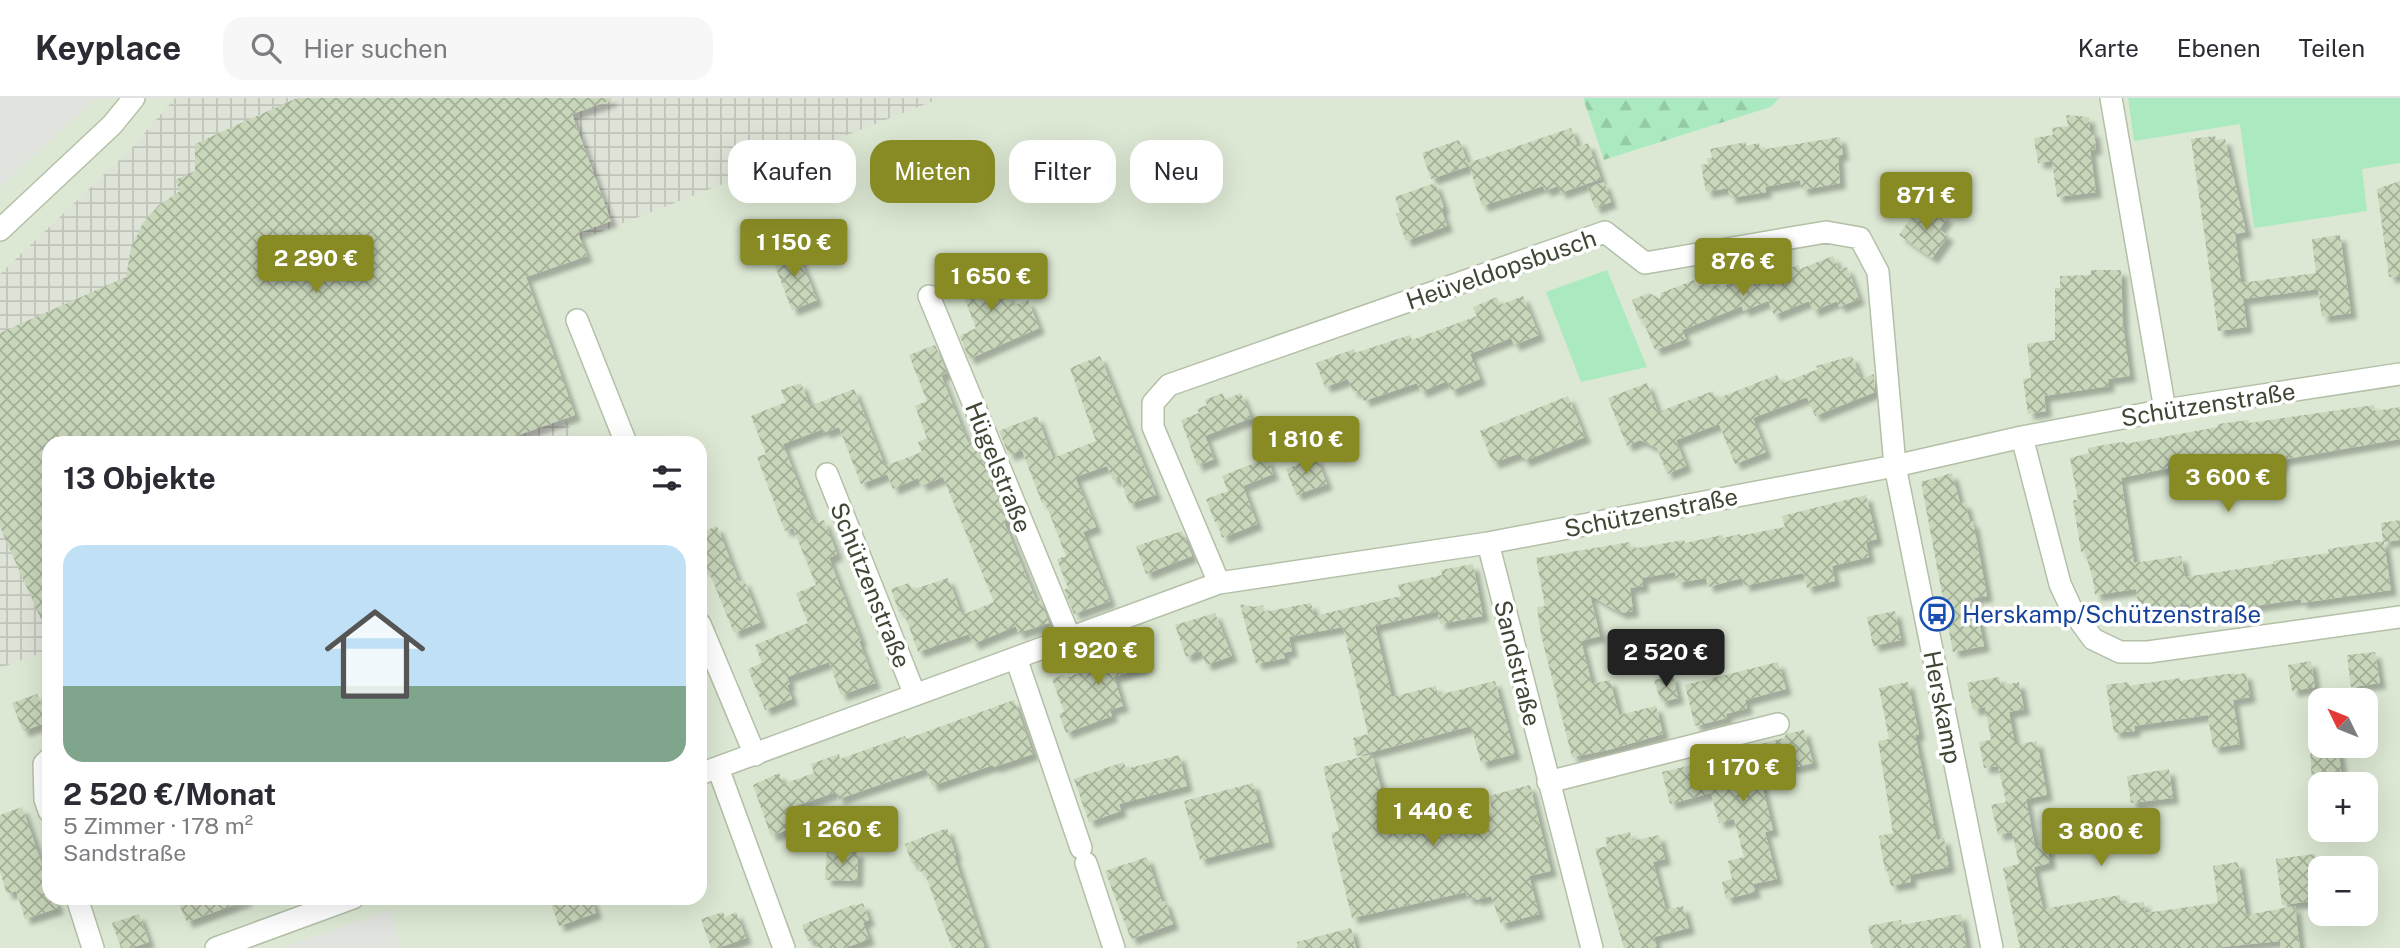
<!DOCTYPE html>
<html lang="de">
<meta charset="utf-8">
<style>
:root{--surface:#fff;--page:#f7f7f7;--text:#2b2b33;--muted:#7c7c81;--line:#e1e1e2;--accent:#888a24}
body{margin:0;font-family:"Public Sans",sans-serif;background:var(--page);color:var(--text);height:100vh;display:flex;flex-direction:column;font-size:26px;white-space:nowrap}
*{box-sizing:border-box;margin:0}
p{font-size:23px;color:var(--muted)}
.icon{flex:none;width:38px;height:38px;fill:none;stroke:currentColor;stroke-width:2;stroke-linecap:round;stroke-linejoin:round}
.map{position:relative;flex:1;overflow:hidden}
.details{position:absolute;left:42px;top:338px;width:665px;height:469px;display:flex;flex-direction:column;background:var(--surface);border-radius:21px;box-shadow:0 7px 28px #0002}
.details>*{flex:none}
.hud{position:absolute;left:728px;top:42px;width:665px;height:63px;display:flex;gap:14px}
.needle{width:46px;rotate:313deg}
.fabs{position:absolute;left:2308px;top:590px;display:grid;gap:14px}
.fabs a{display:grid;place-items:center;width:70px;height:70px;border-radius:14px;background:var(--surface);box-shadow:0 7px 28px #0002;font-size:35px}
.price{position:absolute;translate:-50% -60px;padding:0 16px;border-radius:7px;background:var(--accent);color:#fff;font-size:23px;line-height:46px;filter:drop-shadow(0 2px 4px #0008)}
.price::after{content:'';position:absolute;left:50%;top:42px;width:21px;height:16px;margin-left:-10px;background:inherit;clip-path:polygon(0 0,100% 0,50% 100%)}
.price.current{background:#222;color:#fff}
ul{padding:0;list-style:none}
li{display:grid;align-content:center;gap:14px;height:371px;padding:0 21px}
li+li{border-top:2px solid var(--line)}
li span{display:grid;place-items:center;height:217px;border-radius:21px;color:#555}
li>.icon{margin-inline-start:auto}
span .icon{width:126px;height:126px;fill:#fffc;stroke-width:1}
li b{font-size:30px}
h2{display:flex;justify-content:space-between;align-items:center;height:84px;padding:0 21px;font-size:30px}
.pill{padding:0 24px;border-radius:21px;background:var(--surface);box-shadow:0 7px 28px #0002;font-size:24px;line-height:63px}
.pill.current{background:var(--accent);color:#fff}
header{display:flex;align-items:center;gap:42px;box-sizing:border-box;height:98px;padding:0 35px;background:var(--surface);border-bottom:2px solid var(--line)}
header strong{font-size:33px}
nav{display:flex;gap:38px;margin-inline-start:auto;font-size:24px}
.search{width:490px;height:63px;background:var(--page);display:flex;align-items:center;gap:18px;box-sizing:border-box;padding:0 24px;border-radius:21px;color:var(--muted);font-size:26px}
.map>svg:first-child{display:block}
.residential{fill:#dce8d3;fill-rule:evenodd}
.industrial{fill:url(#industrial-grid)}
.forest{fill:url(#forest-firs)}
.green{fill:#abeac0}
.parking{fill:#e1e4de}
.building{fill:url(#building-cross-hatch);filter:url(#shadow)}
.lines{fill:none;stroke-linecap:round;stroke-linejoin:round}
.minor-casing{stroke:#b3c0a7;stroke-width:24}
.minor{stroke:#fff;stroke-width:21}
.labels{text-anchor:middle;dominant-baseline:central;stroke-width:7;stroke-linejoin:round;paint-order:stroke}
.street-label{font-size:24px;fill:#3e4634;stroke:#fff}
.transit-label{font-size:24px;fill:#164399;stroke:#fff;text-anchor:start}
</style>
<header>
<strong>Keyplace</strong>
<div class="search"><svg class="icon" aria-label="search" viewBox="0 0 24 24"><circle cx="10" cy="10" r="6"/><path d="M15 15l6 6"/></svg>Hier suchen</div>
<nav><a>Karte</a><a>Ebenen</a><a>Teilen</a></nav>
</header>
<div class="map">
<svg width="2400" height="850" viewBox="0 0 2400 850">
<defs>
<pattern id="industrial-grid" width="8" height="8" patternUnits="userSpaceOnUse" patternTransform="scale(1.75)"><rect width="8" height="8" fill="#dee3d7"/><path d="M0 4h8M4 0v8" fill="none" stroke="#c0c4b9"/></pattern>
<pattern id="forest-firs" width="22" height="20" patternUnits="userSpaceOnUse" patternTransform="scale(1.75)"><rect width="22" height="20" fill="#abeac0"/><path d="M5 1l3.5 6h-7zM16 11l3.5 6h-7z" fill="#94caa6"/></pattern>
<pattern id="building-cross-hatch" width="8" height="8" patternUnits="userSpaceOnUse" patternTransform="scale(1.75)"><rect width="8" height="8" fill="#c8d6ba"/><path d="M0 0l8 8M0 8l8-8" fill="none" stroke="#a4af98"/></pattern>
<filter id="shadow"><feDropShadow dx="6" dy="6" stdDeviation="2" flood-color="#0004"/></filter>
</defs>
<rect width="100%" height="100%" fill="#ebf4e5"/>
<path class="residential" d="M0,0H1583L1605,62L1771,9L1779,0H2400V850H0ZM49,345H700V800H49ZM2320,602H2366V648H2320ZM2320,686H2366V732H2320ZM2320,770H2366V816H2320Z"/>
<path class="industrial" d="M175,0H941L509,170L575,345H49V552L0,570V176L131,51Z"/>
<path class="forest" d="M1583,0H1779L1771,9L1604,62Z"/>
<path class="green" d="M2128,0H2400V65L2362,71L2367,113L2254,130L2240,26L2134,43Z
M1607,172L1647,269L1581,284L1546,194Z"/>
<path class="parking" d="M0,0H96L0,90Z
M391,811L400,850H282Z"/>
<path class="building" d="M297,0H611L612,2L572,16L611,123L578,135L587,158L526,179L575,317L496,345H49V539L0,429V235L126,179L131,150L143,125L159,107L180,93L175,82L195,73V46Z
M2066,17L2089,19L2090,33H2094L2096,51L2090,52L2096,94L2057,99L2052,63L2038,65L2034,40L2053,37L2052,30L2068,28Z
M1571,30L1578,49L1588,45L1601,81L1560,95L1558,88L1545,93L1543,88L1482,108L1468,65Z
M2215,38L2216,42L2225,41L2246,134L2235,136L2241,185L2316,175L2312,141L2340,137L2351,215L2322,219L2318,191L2243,201L2247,229L2218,233L2191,41Z
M1840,39L1843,56L1838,58L1840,85L1802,92L1800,82L1765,89L1766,94L1730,100L1728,90L1706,94L1701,67L1708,66L1707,60H1712L1710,51L1746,44V48L1759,45L1760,52Z
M1459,42L1469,68L1431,81L1422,55Z
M2400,83V178L2389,179L2377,91Z
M1604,84L1611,104L1595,110L1587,90Z
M1435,85L1444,110L1441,111L1447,128L1406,143L1396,116L1400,114L1395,99Z
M1932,110L1947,120L1939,131L1948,138L1932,160L1899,137L1915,114L1925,121Z
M796,151L817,202L792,212L772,160Z
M1833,158L1839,172L1847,169L1859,201L1839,209L1837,203L1813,213L1809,203L1774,217L1768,203L1743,213L1742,208L1682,232L1686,241L1655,252L1642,220L1639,221L1632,202L1649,195L1660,201L1661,195L1694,182L1697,189L1708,184L1710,189L1720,186L1721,189L1774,168L1777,175L1798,167L1800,171Z
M985,164L998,199L1008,196L1012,208L1028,202L1039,230L969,261L960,238L976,230L955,176Z
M2091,172H2121L2123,228L2130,278L2108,281L2109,288L2044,298L2046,313L2028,316L2023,281L2031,280L2027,246L2055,242V190H2060V178L2091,177Z
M1523,198L1539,237L1514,247L1511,240L1470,256L1480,281L1451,293L1447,283L1421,294L1417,285L1364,303L1360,292L1353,294L1348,281L1325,289L1316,265L1354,251L1355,255L1410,237L1412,242L1477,218L1473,209L1497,199L1500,207Z
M935,247L947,275L941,277L968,345L974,342L1007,422L1004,424L1036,502L1040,501L1049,525L1018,535L1016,528L973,546L969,536L918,554L903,512L899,514L891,491L909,485L912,492L948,480L962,517L994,504L943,379L921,388L918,380L893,391L887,376L861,386L839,329L824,335L823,331L783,346L814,426L824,422L837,456L829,460L861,542L859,543L875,585L841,597L829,564L787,579L790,586L787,587L792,601L765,612L748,571L762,565L755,547L808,525L796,495L816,487L793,430L785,433L757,359L766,356L751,318L786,304L781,292L801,285L810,308L854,291L885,368L922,354L918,344L927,340L915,308L927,303L909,257Z
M1100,258L1156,397L1129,406L1120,380L1113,382L1107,368L1075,379L1096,429L1083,434L1110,503L1074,516L1064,492L1068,490L1057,461L1066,458L1045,404L1042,405L1022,352L1009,357L999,333L1037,318L1053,360L1096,343L1070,270Z
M1852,258L1861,281L1874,276L1875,294L1815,318L1807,299L1753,320L1766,354L1735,366L1719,326L1676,342L1686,368L1667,376L1657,350L1640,342L1627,348L1608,300L1647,285L1658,314L1713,293L1716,301L1777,277L1781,286L1818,271L1816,268Z
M1223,295L1225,302L1241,295L1251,320L1205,338L1214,361L1197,368L1181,322L1199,315L1197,311L1207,307L1205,302Z
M1568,298L1585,339L1524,363L1520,355L1493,365L1480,333Z
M2374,307L2375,313L2400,309V341L2281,362L2282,368L2272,369L2273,376L2256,379L2255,370L2225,374L2223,359L2168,367V370L2121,380L2134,465L2181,458L2185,479L2273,466V463L2329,455L2328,451L2383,443L2381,425L2400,422V442L2384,444L2391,492L2301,505V501L2191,518L2189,506L2139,513L2136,491L2095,497L2093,482L2085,453L2081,454L2073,402H2078L2070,360L2089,355L2088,350L2115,345L2125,344V346L2218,329V326L2248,322L2249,325Z
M1316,359L1327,386L1296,397L1286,371Z
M1267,360L1273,376L1243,388L1257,426L1222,440L1217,423L1215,424L1206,401L1228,393L1222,378Z
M1952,375L1960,405L1965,404L1970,424L1973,423L1987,498L1974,500L1984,548L1953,554L1921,384Z
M1866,397L1877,441L1866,444L1869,459L1832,468L1835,483L1807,490L1803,475L1744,488L1742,480L1708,489L1706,480L1677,485L1675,474L1642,480L1643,488L1630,490L1633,513L1621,515L1590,497L1600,538L1581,543L1592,586L1610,582L1619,617L1656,608L1663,636L1608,652L1572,659L1541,537L1537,509L1545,508L1536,460L1630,444L1631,451L1684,442L1685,445L1722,437L1723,440L1740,436V438L1785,429L1782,418Z
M717,428L739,484L744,482L761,524L734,535L708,471L704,472L700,461V435Z
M1182,433L1192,458L1146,476L1136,448Z
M1473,466L1483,518L1440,526L1438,513L1375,528L1392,599L1436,588L1438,597L1495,583L1515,656L1481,665L1471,628L1357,658L1353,640L1368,636L1343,529L1289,539L1292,553L1283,555L1285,560L1256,566L1240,506L1254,509L1263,507L1264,514L1311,505L1314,518L1401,498L1398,487L1442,477L1441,472Z
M1895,513L1901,542L1873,548L1867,519Z
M1215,515L1232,558L1206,567L1201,553L1186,559L1175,527Z
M1140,539L1148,568L1114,579L1123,608L1110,612L1112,618L1066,635L1059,616L1064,614L1052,581L1063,577L1068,579L1110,564L1106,551Z
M2375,554L2380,585L2351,589L2347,557Z
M2311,563L2315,589L2292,593L2288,567Z
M1778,564L1786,591L1745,602L1747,610L1726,616L1727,620L1695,628L1685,587Z
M2234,575V577L2246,575L2250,599L2233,602L2240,646L2213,650L2208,617L2134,628L2135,633L2114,635L2106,587L2128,584L2129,588L2180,580V583Z
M1673,577L1678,600L1661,604L1654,582Z
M1999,579L2001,588L2019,584L2024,611L2009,614L2015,647L2037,643L2047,697L2026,701L2035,749L2047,746L2050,765L2034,769L2043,811L2120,797L2121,806L2144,804L2145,815L2218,805L2213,768L2238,764L2246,817L2295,808L2300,850H2281L2280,843L2212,850H2020L2003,770L2019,766L2012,734L1998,737L1991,707L2006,704L1998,668L1984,670L1979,644L1991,642L1985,609L1973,612L1967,585Z
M1908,584L1919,636L1915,637L1937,742L1944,740L1949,769L1910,777L1911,784L1891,788L1887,772L1885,773L1879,738L1893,735L1878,643L1889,641L1879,590Z
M37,596L48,624L23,633L12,605Z
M1014,602L1033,656L994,669L993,667L932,688L926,671L838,701L836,694L795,708L800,721L789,724L792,730L771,738L753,687L779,675L783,686L814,675L811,666L839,656L840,661L905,638L906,641Z
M1804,632L1813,665L1792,670L1791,667L1759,675L1773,732L1765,734L1777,781L1753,786L1755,794L1726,801L1722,784L1732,781L1728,763L1744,759L1734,721L1719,725L1711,695L1670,706L1662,674L1709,663L1713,678L1754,667L1749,649L1784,640L1786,636Z
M2338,648L2342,680L2312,684L2310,652Z
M1372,656L1389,721L1456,703L1461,723L1493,715L1489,698L1530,687L1551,773L1529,778L1539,816L1501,826L1491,798L1476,802L1475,799L1468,801L1466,794L1352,820L1331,735L1339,733L1323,669Z
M1179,657L1187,688L1119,706L1121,713L1089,724L1074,681L1124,664L1126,671Z
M2169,671L2173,700L2131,705L2127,678Z
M1253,685L1269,744L1200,762L1184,703Z
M22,709L49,786V800H54L58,810L25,821L16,793L7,796L0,774V717Z
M947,730L956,757L954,758L985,850H952L924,773L921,774L917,764L912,766L905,746Z
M1630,734L1632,743L1659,737L1665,761L1653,764L1666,812L1683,808L1689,830L1654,839L1657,850H1624L1595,751L1607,748L1605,740Z
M827,752L858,753L857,783L825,782Z
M2315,756L2320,802L2282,807L2276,761Z
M1147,759L1162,804L1165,803L1173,826L1131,841L1105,773Z
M189,800H247V802L187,824L178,804Z
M549,800H591L596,815L559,828Z
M863,805L869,822L863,824L869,841L845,850H818L815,841L808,843L802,827L855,806V808Z
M723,814L725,819L736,814L746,840L718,850H711L701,821Z
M139,816L149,844L131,850H121L112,825Z
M1961,816L1967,850H1874L1871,846L1868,828L1901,822L1902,827Z
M1351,830L1356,850H1298L1297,844Z"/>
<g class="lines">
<defs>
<path id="minor" d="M2111,0L2165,312
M0,132L112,27L134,0
M929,198L1070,540
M577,222L626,345
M2022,339L2060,486L2072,512L2093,541L2120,554H2148L2400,519
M827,376L915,597
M1488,445L1592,850
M1219,485L1153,329V305L1169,287L1605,134L1645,165L1826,134L1860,140L1878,174L1895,368L1992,850
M700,526L755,657
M1016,560L1081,750
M49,661L44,666L45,701L49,713
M718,670L784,850
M700,676L1219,485L1488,445L1895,368L2022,339L2165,312L2400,276
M1548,684L1778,626
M1086,765L1114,850
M77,800L93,850
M216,850L353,800"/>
</defs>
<use href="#minor" class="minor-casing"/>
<use href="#minor" class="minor"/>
</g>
<defs>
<symbol id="bus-ring" viewBox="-11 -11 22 22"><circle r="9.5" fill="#fff" stroke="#1a4fb4" stroke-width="1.5"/><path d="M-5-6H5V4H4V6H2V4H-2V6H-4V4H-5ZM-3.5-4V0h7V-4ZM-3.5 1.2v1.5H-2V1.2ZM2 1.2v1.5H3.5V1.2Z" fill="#1a4fb4"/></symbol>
</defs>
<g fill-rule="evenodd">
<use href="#bus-ring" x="1918" y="497" width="38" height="38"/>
</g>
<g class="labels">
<g class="street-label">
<text transform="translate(1501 171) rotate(-19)">Heüveldopsbusch</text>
<text transform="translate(2208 306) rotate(-9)">Schützenstraße</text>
<text transform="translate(999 369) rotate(68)">Hügelstraße</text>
<text transform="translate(1651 414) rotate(-11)">Schützenstraße</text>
<text transform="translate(871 487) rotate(68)">Schützenstraße</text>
<text transform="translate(1518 565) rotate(76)">Sandstraße</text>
<text transform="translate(1943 609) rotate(79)">Herskamp</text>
</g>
<g class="transit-label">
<text x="1962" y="516">Herskamp/Schützenstraße</text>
</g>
</g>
</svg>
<div class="fabs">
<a><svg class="needle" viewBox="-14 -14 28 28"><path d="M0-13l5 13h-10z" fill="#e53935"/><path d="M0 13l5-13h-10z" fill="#7c7c81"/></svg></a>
<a>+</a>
<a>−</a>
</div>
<b class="price" style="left:1926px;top:134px">871 €</b>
<b class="price" style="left:794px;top:181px">1 150 €</b>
<b class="price" style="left:316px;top:197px">2 290 €</b>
<b class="price" style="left:1743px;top:200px">876 €</b>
<b class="price" style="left:991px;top:215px">1 650 €</b>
<b class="price" style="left:1306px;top:378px">1 810 €</b>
<b class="price" style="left:2228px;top:416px">3 600 €</b>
<b class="price" style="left:1098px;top:589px">1 920 €</b>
<b class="price current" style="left:1666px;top:591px">2 520 €</b>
<b class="price" style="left:1743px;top:706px">1 170 €</b>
<b class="price" style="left:1433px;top:750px">1 440 €</b>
<b class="price" style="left:842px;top:768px">1 260 €</b>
<b class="price" style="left:2101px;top:770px">3 800 €</b>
<div class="hud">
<a class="pill">Kaufen</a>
<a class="pill current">Mieten</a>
<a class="pill">Filter</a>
<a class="pill">Neu</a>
</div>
<section class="details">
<h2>13 Objekte<svg class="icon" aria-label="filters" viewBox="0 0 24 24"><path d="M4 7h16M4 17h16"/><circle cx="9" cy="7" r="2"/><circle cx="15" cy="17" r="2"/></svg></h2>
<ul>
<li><span style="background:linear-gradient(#bfe0f5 65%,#7fa58c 0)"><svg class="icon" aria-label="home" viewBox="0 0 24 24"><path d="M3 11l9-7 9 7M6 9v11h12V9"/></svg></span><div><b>2 520 €/Monat</b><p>5 Zimmer · 178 m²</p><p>Sandstraße</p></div></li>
</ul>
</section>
</div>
